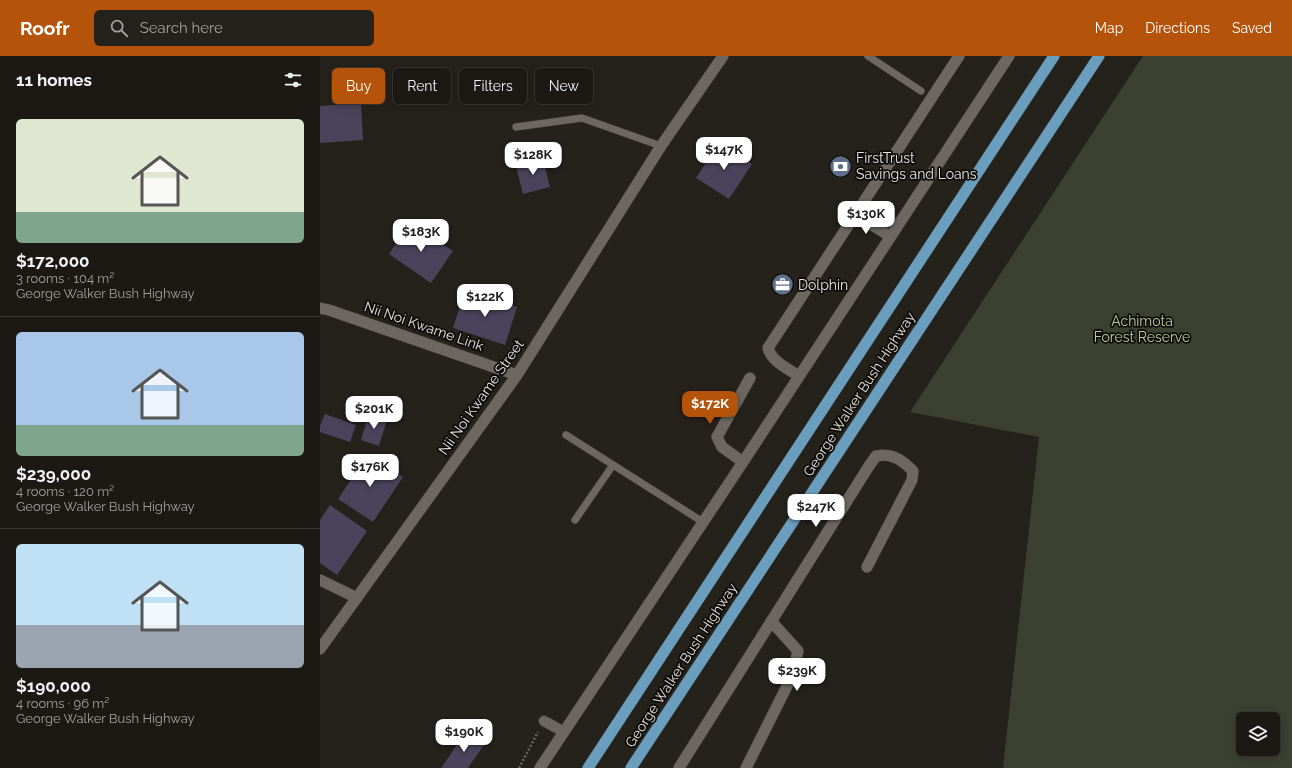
<!DOCTYPE html>
<meta charset="utf-8">
<style>
:root{--surface:#1c1914;--page:#25221d;--text:#f1f3f6;--muted:#a0a0a0;--line:#3a3834;--accent:#b45309}
body{margin:0;font-family:Raleway,sans-serif;background:var(--page);color:var(--text);height:100vh;display:flex;flex-direction:column;font-size:15px;white-space:nowrap}
*{box-sizing:border-box;margin:0}
p{font-size:13px;color:var(--muted)}
.icon{flex:none;width:22px;height:22px;fill:none;stroke:currentColor;stroke-width:2;stroke-linecap:round;stroke-linejoin:round}
.map{position:relative;flex:1;overflow:hidden}
.panel{display:flex;flex-direction:column;background:var(--surface);width:320px}
.panel>*{flex:none}
.top-card{position:absolute;left:12px;top:12px;width:380px;height:36px;display:flex;gap:8px}
.buttons{position:absolute;left:916px;top:656px;display:grid;gap:8px}
.buttons a{display:grid;place-items:center;width:44px;height:44px;border-radius:6px;background:var(--surface);box-shadow:0 2px 10px #0003,0 0 0 1px var(--line);font-size:20px}
.price{position:absolute;translate:-50% -34px;padding:0 9px;border-radius:8px;background:#fff;color:#222;font-size:13px;line-height:26px;filter:drop-shadow(0 1px 2px #0008)}
.price::after{content:'';position:absolute;left:50%;top:24px;width:12px;height:9px;margin-left:-6px;background:inherit;clip-path:polygon(0 0,100% 0,50% 100%)}
.price.active{background:var(--accent);color:#fff}
ul{padding:0;list-style:none}
li{display:grid;align-content:center;gap:8px;height:212px;padding:0 16px}
li+li{border-top:1px solid var(--line)}
li span{display:grid;place-items:center;height:124px;border-radius:6px;color:#555}
li>.icon{margin-inline-start:auto}
span .icon{width:72px;height:72px;fill:#fffc;stroke-width:1}
li b{font-size:17px}
h2{display:flex;justify-content:space-between;align-items:center;height:48px;padding:0 16px;font-size:17px}
.pill{padding:0 14px;border-radius:6px;background:var(--surface);box-shadow:0 2px 10px #0003,0 0 0 1px var(--line);font-size:14px;line-height:36px}
.pill.active{background:var(--accent);color:#fff}
header{display:flex;align-items:center;gap:24px;box-sizing:border-box;height:56px;padding:0 20px;background:var(--accent);color:#fff}
header strong{font-size:19px}
nav{display:flex;gap:22px;margin-inline-start:auto;font-size:14px}
.search{width:280px;height:36px;background:var(--page);display:flex;align-items:center;gap:10px;box-sizing:border-box;padding:0 14px;border-radius:6px;color:var(--muted);font-size:15px}
main{display:flex;flex:1;min-height:0}
.map>svg:first-child{display:block}
.green{fill:#3b4031;fill-rule:evenodd}
.building{fill:#4a435b}
.lines{fill:none;stroke-linecap:round;stroke-linejoin:round}
.service-casing{stroke:#3e3b36;stroke-width:8}
.pedestrian-casing{stroke:#3e3b36;stroke-width:12}
.minor-casing{stroke:#3e3b36;stroke-width:12}
.trunk-casing{stroke:#3e3b36;stroke-width:12}
.path{stroke:#696560;stroke-width:2.5;stroke-dasharray:2 2;stroke-linecap:butt}
.service{stroke:#6c6760;stroke-width:7}
.pedestrian{stroke:#6c6760;stroke-width:10}
.minor{stroke:#6c6760;stroke-width:11}
.trunk{stroke:#6a9ebf;stroke-width:11}
.labels{text-anchor:middle;dominant-baseline:central;stroke-width:3.5;stroke-linejoin:round;paint-order:stroke}
.poi-label{font-size:14px;fill:#e8e5e1;stroke:#0d0b08;text-anchor:start}
.park-label{font-size:14px;fill:#bfcf9c;stroke:#0d0b08}
.street-label{font-size:14px;fill:#e8e5e1;stroke:#0d0b08}
</style>
<header>
<strong>Roofr</strong>
<div class="search"><svg class="icon" aria-label="search" viewBox="0 0 24 24"><circle cx="10" cy="10" r="6"/><path d="M15 15l6 6"/></svg>Search here</div>
<nav><a>Map</a><a>Directions</a><a>Saved</a></nav>
</header>
<main>
<section class="panel">
<h2>11 homes<svg class="icon" aria-label="filters" viewBox="0 0 24 24"><path d="M4 7h16M4 17h16"/><circle cx="9" cy="7" r="2"/><circle cx="15" cy="17" r="2"/></svg></h2>
<ul>
<li><span style="background:linear-gradient(#dfe7d0 75%,#7fa58c 0)"><svg class="icon" aria-label="home" viewBox="0 0 24 24"><path d="M3 11l9-7 9 7M6 9v11h12V9"/></svg></span><div><b>$172,000</b><p>3 rooms · 104 m²</p><p>George Walker Bush Highway</p></div></li>
<li><span style="background:linear-gradient(#a9c7e8 75%,#7fa58c 0)"><svg class="icon" aria-label="home" viewBox="0 0 24 24"><path d="M3 11l9-7 9 7M6 9v11h12V9"/></svg></span><div><b>$239,000</b><p>4 rooms · 120 m²</p><p>George Walker Bush Highway</p></div></li>
<li><span style="background:linear-gradient(#bfe0f5 65%,#9aa5b1 0)"><svg class="icon" aria-label="home" viewBox="0 0 24 24"><path d="M3 11l9-7 9 7M6 9v11h12V9"/></svg></span><div><b>$190,000</b><p>4 rooms · 96 m²</p><p>George Walker Bush Highway</p></div></li>
</ul>
</section>
<div class="map">
<svg width="972" height="712" viewBox="0 0 972 712">
<rect width="100%" height="100%" fill="#25211b"/>
<path class="green" d="M823,0H972V712H683L719,381L590,356ZM923,663H953V693H923Z"/>
<path class="building" d="M41,47L43,84L0,87V50Z
M399,86L432,108L409,143L376,122Z
M223,103L230,131L203,138L196,110Z
M90,167L133,195L111,227L69,198Z
M145,234L197,251L185,289L133,272Z
M5,358L36,369L30,386L0,376V370Z
M49,358L67,364L59,390L41,384Z
M48,398L83,421L53,466L18,443Z
M10,449L47,475L17,519L0,507V464Z
M146,676L164,689L148,712H121Z"/>
<g class="lines">
<defs>
<path id="service" d="M548,0L601,35
M196,71L262,62L341,90
M246,379L383,466
M255,464L293,409"/>
<path id="pedestrian" d="M224,665L244,676"/>
<path id="minor" d="M534,158L570,180
M0,252L9,254L197,319
M479,320C467,312 452,306 448,292L639,0
M423,406L402,391L397,381L430,322
M0,524L37,542
M0,593L197,319L341,90L403,0
M220,712L423,406L689,0
M359,712L549,410L556,400C573,397 582,404 593,415L592,424L547,511
M426,712L472,620L478,595L451,565"/>
<path id="trunk" d="M268,712L734,0
M311,712L779,0"/>
</defs>
<use href="#service" class="service-casing"/>
<use href="#pedestrian" class="pedestrian-casing"/>
<use href="#minor" class="minor-casing"/>
<use href="#trunk" class="trunk-casing"/>
<path class="path" d="M199,712L218,676"/>
<use href="#service" class="service"/>
<use href="#pedestrian" class="pedestrian"/>
<use href="#minor" class="minor"/>
<use href="#trunk" class="trunk"/>
</g>
<defs>
<symbol id="bank-disc" viewBox="-11 -11 22 22"><circle r="9.5" fill="#5c6f8a" stroke="#0d0b08"/><path d="M-6-4H6V4H-6ZM0-2.3a2.3 2.3 0 1 0 0 4.6a2.3 2.3 0 1 0 0-4.6Z" fill="#fff"/></symbol>
<symbol id="office-disc" viewBox="-11 -11 22 22"><circle r="9.5" fill="#5c6f8a" stroke="#0d0b08"/><path d="M-6-3h4V-5.5h4V-3h4V5H-6ZM-1-4.5V-3h2v-1.5ZM-6 0V1H6V0Z" fill="#fff"/></symbol>
</defs>
<g fill-rule="evenodd">
<use href="#bank-disc" x="508" y="98" width="25" height="25"/>
<use href="#office-disc" x="450" y="216" width="25" height="25"/>
</g>
<g class="labels">
<g class="poi-label">
<text x="536" y="102">FirstTrust<tspan x="536" dy="16">Savings and Loans</tspan></text>
<text x="478" y="229">Dolphin</text>
</g>
<g class="park-label">
<text x="822" y="265">Achimota<tspan x="822" dy="16">Forest Reserve</tspan></text>
</g>
<g class="street-label">
<text transform="translate(104 270) rotate(19)">Nii Noi Kwame Link</text>
<text transform="translate(539 338) rotate(-57)">George Walker Bush Highway</text>
<text transform="translate(161 341) rotate(-55)">Nii Noi Kwame Street</text>
<text transform="translate(361 609) rotate(-57)">George Walker Bush Highway</text>
</g>
</g>
</svg>
<div class="buttons">
<a><svg class="icon" aria-label="layers" viewBox="0 0 24 24"><path d="M12 4l9 5-9 5-9-5zM3 14l9 5 9-5"/></svg></a>
</div>
<b class="price" style="left:404px;top:115px">$147K</b>
<b class="price" style="left:213px;top:120px">$128K</b>
<b class="price" style="left:546px;top:179px">$130K</b>
<b class="price" style="left:101px;top:197px">$183K</b>
<b class="price" style="left:165px;top:262px">$122K</b>
<b class="price active" style="left:390px;top:369px">$172K</b>
<b class="price" style="left:54px;top:374px">$201K</b>
<b class="price" style="left:50px;top:432px">$176K</b>
<b class="price" style="left:496px;top:472px">$247K</b>
<b class="price" style="left:477px;top:636px">$239K</b>
<b class="price" style="left:144px;top:697px">$190K</b>
<div class="top-card">
<a class="pill active">Buy</a>
<a class="pill">Rent</a>
<a class="pill">Filters</a>
<a class="pill">New</a>
</div>
</div>
</main>
